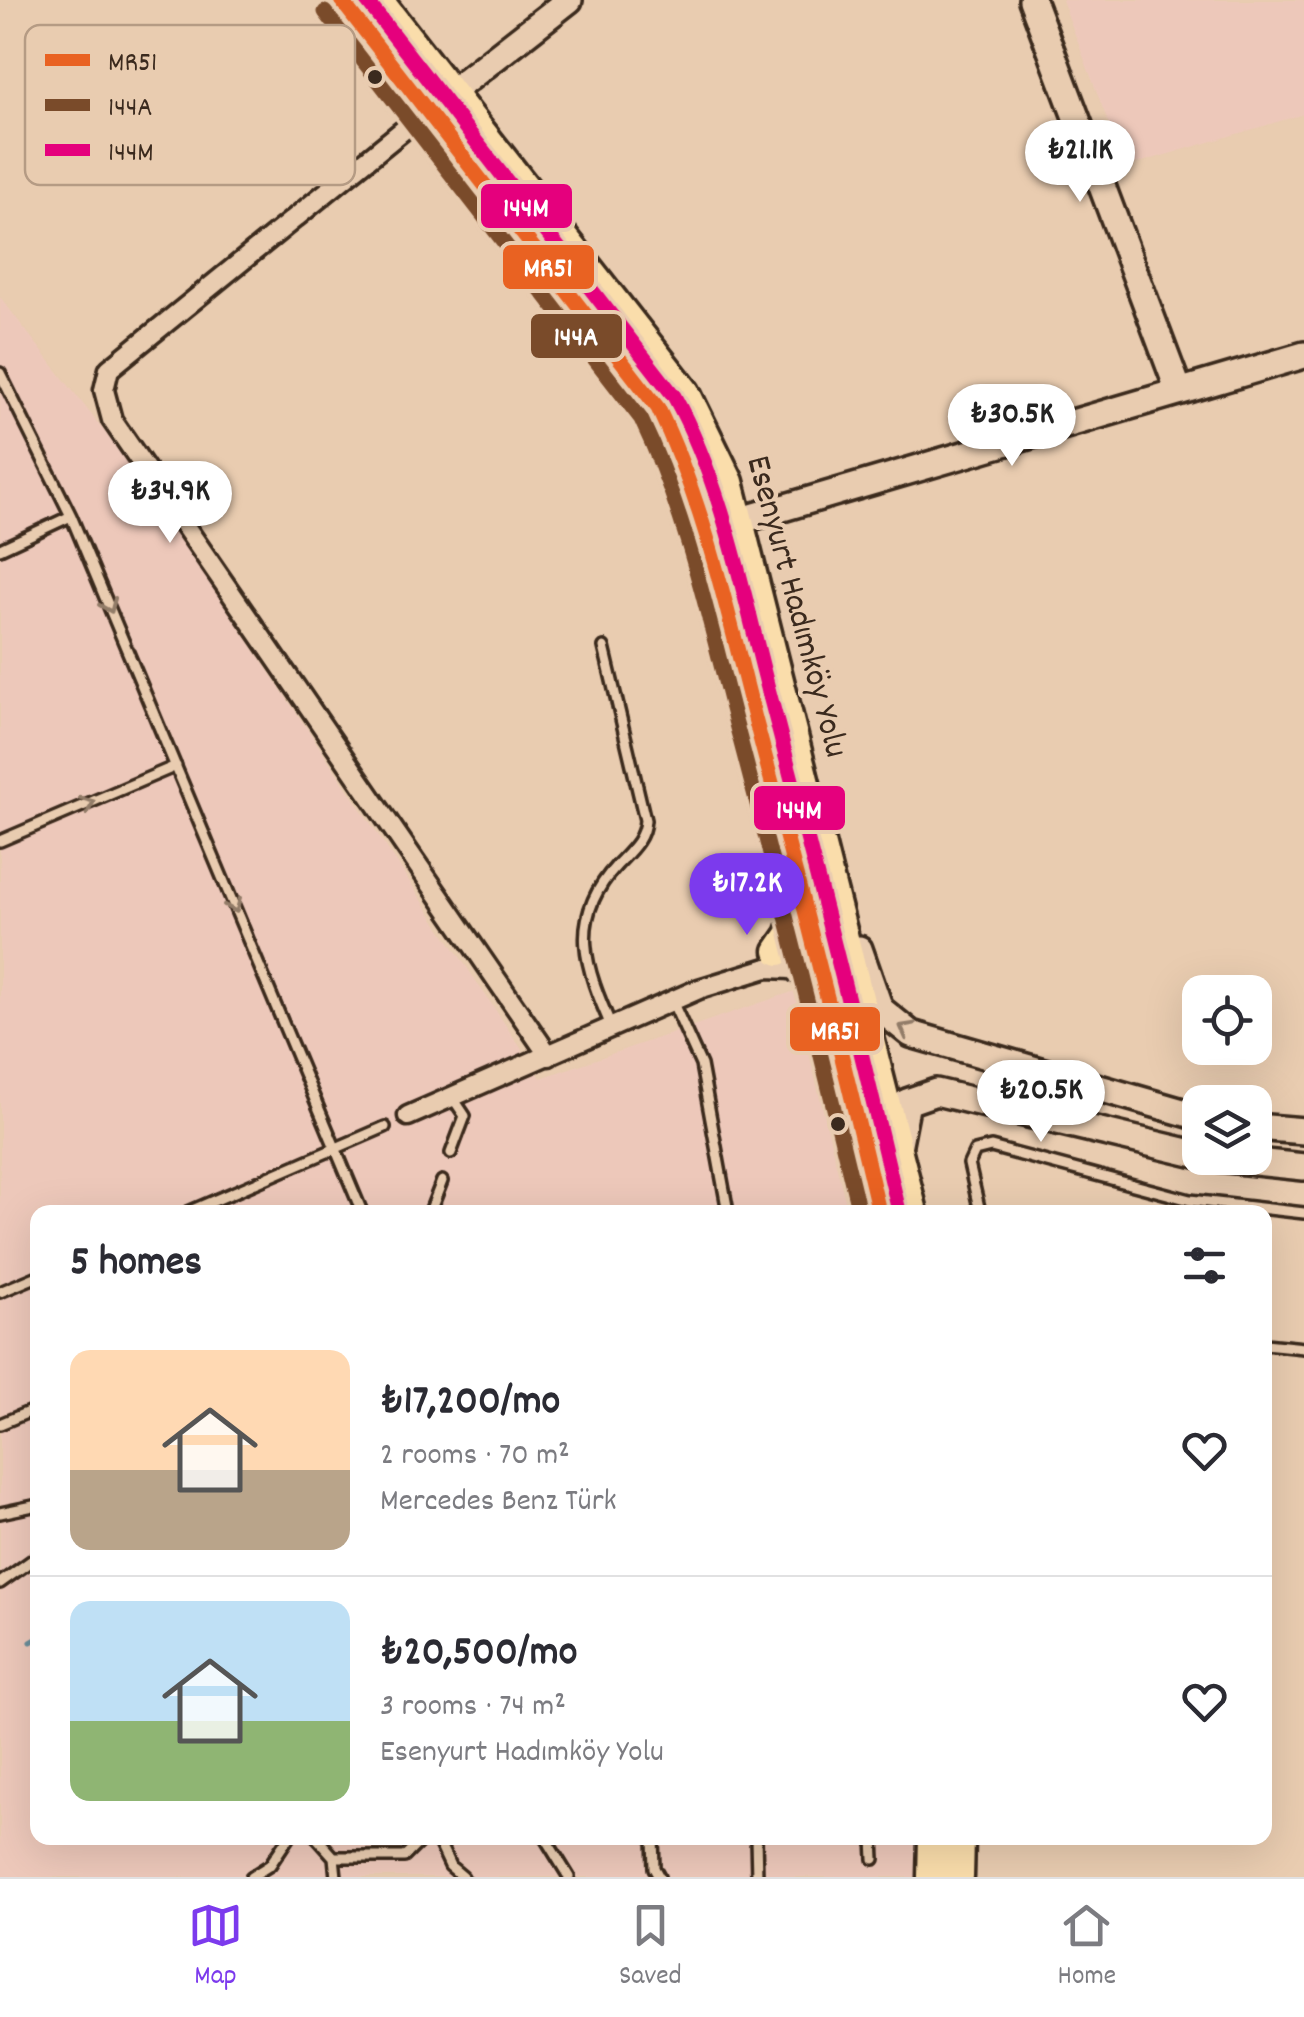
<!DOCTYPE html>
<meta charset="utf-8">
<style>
:root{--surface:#fff;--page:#f7f7f7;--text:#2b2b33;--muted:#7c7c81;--line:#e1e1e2;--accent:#7c3aed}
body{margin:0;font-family:Dekko,sans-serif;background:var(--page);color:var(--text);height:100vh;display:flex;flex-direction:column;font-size:38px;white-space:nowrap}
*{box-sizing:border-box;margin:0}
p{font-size:32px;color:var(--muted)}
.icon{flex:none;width:55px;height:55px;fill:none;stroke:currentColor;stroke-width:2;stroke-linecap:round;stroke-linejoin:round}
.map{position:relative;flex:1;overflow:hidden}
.details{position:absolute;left:30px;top:1205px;width:1242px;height:640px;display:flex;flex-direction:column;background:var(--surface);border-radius:20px;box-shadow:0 10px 40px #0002}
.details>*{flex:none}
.controls{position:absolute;left:1182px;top:975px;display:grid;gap:20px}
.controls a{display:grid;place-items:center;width:90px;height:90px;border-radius:20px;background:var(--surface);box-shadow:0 10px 40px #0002;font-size:50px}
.price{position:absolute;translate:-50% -85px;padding:0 22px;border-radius:35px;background:#fff;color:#222;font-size:32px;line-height:65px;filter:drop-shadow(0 2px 5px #0008)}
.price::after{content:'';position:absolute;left:50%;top:60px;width:30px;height:22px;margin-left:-15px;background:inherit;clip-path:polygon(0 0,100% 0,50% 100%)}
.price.selected{background:var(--accent);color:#fff}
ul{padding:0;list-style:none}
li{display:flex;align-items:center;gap:30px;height:250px;padding:0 40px}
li+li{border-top:2px solid var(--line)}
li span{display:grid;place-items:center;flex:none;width:280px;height:200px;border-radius:20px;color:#555}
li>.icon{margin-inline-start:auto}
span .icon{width:120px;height:120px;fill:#fffc;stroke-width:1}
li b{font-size:42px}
h2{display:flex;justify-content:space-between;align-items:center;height:120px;padding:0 40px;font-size:42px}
.dock{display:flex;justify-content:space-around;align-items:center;height:140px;border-top:2px solid var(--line);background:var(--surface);font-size:28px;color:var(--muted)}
.dock a{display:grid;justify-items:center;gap:5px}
.dock .selected{color:var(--accent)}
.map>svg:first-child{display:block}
.built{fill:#edc8ba}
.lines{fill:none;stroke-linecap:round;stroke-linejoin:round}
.stream{stroke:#6b8e9a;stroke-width:5}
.lane-casing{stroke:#3b2a1e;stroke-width:16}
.street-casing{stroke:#3b2a1e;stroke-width:25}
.secondary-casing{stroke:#3b2a1e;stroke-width:32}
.primary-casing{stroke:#3b2a1e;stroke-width:35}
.lane{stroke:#e9ccb0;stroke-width:9}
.street{stroke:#e9ccb0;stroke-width:18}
.secondary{stroke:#e9ccb0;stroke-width:25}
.primary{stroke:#faddab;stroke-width:28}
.bus-1-casing{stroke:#e9ccb0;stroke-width:22}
.bus-2-casing{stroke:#e9ccb0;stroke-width:22}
.bus-3-casing{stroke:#e9ccb0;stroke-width:22}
.bus-1{stroke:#e96222;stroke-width:15}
.bus-2{stroke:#7a4b2a;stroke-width:15}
.bus-3{stroke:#e5007d;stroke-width:15}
.oneway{stroke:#927b67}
.bus-dot{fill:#3b2a1e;stroke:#e9ccb0;stroke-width:4}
.labels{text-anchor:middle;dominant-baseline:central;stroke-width:9;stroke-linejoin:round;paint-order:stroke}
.street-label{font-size:35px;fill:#3b2a1e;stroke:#e9ccb0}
.key{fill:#e9ccb0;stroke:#b59b84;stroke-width:2.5}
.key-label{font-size:28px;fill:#3b2a1e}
.line-badge{stroke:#e9ccb0;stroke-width:4}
.badge-label{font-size:28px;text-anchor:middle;font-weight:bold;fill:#fff}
</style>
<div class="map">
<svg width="1304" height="1877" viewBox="0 0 1304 1877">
<rect width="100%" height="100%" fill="#e9ccb0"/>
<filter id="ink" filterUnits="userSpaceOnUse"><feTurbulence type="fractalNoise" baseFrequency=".01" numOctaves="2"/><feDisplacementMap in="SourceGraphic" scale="20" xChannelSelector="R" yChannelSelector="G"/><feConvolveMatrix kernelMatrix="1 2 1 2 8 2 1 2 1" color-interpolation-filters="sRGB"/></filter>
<g filter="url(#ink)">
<path class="built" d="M1062,0H1304V114L1125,167Z
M0,297L132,467L541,1078L795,991L852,1212H38V1838H924V1877H0Z"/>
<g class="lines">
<path class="stream" d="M31,1642L38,1638"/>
<defs>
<path id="lane" d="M0,373L71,516L362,1212
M0,549L71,516
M604,647L645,820C644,840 630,851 617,865C567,919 585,967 612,1028
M0,841L176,766
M672,1001L701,1065L728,1212
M451,1153L465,1116L453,1098
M188,1212L385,1127
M430,1212L442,1181
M980,1212L969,1164L975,1151L991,1147L1190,1200L1304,1213
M0,1292L38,1276
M1265,1344L1304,1348
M0,1424L38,1408
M0,1513L38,1505
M0,1583L38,1556
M317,1838L334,1857L336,1877
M437,1838L450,1866L463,1877
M545,1838L569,1877
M653,1838L654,1868L659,1877
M756,1838L757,1877
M873,1838L874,1859
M334,1857H404L423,1838
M251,1877L270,1865L288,1838"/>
<path id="street" d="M428,110L109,369L104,390L112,420L549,1056
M408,1116L699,989L767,968L791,969L827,991"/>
<path id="secondary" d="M1032,0L1179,391
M428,110L569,0
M704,531L1304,355
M859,949L880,1009L911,1034L1200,1117
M1255,1127L1304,1131
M899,1143L907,1102L936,1092L1200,1155
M1217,1158L1304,1167"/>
<path id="primary" d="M341,0L658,408L678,450L710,547L827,992L879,1212
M378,0L685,392L729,482L913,1212
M779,951L790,935L802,902
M932,1877L933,1838
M959,1877L960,1838"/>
</defs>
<use href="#lane" class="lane-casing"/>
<use href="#street" class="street-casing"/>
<use href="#secondary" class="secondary-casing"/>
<use href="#primary" class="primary-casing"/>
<use href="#lane" class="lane"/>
<use href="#street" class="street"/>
<use href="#secondary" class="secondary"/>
<use href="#primary" class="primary"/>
<defs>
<path id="bus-1" d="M341,0L658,408C706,508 729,619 757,726C800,888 841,1049 879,1212"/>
<path id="bus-2" d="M325,12L641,419C687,515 709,621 736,724C779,886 820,1049 859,1212"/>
<path id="bus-3" d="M366,0L674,396C723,485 743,593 769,692C814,863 858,1035 898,1207"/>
</defs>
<use href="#bus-1" class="bus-1-casing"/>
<use href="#bus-2" class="bus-2-casing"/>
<use href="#bus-3" class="bus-3-casing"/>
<use href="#bus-1" class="bus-1"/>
<use href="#bus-2" class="bus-2"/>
<use href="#bus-3" class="bus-3"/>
</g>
<defs><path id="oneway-chevron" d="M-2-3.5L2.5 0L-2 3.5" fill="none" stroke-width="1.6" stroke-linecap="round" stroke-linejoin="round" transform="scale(2.5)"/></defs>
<g class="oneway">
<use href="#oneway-chevron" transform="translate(109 606) rotate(67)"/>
<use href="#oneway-chevron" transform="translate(88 804) rotate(-23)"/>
<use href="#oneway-chevron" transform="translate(234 906) rotate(67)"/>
<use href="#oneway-chevron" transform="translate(906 1029) rotate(-152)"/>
</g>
</g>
<g class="bus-dot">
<circle cx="375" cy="77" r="9"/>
<circle cx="838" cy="1124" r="9"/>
</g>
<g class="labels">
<g class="street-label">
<text transform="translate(795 607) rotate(75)">Esenyurt Hadımköy Yolu</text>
</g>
</g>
<rect x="25" y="25" width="330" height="160" rx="15" class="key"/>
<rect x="45" y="54" width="45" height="12" fill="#e96222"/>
<rect x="45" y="99" width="45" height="12" fill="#7a4b2a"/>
<rect x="45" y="144" width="45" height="12" fill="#e5007d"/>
<g class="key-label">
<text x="108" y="70">MR51</text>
<text x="108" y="115">144A</text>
<text x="108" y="160">144M</text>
</g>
<g class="line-badge">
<rect x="479" y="182" width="95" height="48" rx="10" fill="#e5007d"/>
<rect x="501" y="243" width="95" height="48" rx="10" fill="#e96222"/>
<rect x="529" y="312" width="95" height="48" rx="10" fill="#7a4b2a"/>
<rect x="752" y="784" width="95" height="48" rx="10" fill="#e5007d"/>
<rect x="788" y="1005" width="94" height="48" rx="10" fill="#e96222"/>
</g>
<g class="badge-label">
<text x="526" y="216">144M</text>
<text x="548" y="276">MR51</text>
<text x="576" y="345">144A</text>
<text x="799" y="818">144M</text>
<text x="835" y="1039">MR51</text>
</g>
</svg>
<div class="controls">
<a><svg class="icon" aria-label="locate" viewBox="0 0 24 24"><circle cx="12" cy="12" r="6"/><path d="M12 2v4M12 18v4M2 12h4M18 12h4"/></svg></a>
<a><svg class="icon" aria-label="layers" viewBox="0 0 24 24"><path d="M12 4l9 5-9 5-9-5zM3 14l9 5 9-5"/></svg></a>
</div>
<b class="price" style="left:1080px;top:205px">₺21.1K</b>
<b class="price" style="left:1012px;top:469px">₺30.5K</b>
<b class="price" style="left:170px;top:546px">₺34.9K</b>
<b class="price selected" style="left:747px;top:938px">₺17.2K</b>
<b class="price" style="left:1041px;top:1145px">₺20.5K</b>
<section class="details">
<h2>5 homes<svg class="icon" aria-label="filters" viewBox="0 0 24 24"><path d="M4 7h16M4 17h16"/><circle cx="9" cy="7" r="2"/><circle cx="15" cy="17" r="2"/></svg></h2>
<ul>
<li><span style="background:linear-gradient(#ffd9b3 60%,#b9a48a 0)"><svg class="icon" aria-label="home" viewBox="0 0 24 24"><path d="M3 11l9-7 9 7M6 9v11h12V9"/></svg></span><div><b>₺17,200/mo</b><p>2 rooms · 70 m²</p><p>Mercedes Benz Türk</p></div><svg class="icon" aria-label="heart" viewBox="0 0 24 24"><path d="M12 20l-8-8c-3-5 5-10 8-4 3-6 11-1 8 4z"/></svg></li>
<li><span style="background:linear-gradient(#bfe0f5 60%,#8fb573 0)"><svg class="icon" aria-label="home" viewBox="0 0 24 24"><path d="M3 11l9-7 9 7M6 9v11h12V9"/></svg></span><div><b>₺20,500/mo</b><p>3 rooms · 74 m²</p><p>Esenyurt Hadımköy Yolu</p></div><svg class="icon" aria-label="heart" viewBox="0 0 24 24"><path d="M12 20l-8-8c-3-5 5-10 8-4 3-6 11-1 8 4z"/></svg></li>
</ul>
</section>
</div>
<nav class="dock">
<a class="selected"><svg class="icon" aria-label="map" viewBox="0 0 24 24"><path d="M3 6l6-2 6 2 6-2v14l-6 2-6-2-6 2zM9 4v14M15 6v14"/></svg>Map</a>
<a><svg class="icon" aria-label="saved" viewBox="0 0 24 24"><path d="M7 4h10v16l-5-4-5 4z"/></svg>Saved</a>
<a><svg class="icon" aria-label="home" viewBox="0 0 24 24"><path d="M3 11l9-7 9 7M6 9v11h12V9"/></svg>Home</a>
</nav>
